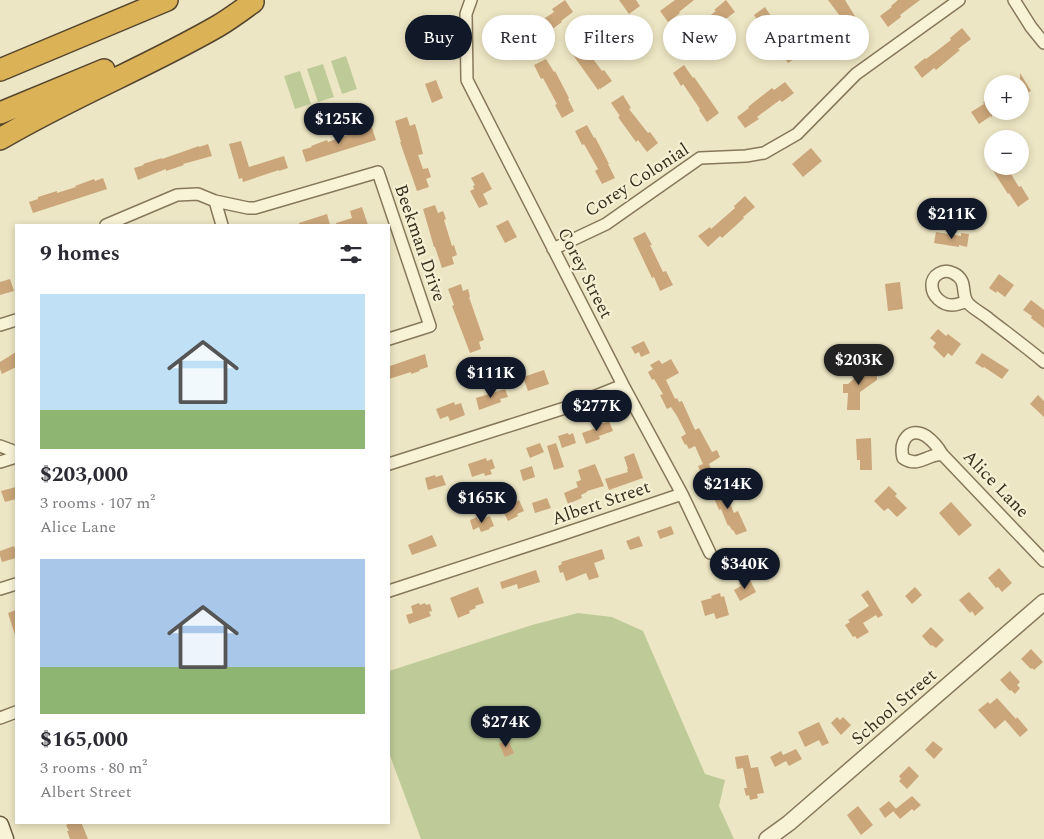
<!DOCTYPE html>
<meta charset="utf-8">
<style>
:root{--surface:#fff;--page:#f2f2f3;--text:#2b2b33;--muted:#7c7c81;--accent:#111827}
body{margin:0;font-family:Spectral,serif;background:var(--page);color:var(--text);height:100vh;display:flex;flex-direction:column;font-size:19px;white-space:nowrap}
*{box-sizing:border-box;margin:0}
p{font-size:16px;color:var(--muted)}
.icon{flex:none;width:28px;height:28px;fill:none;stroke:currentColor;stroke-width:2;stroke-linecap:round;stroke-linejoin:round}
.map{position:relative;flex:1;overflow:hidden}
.sheet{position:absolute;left:15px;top:224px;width:375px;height:600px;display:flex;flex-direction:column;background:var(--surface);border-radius:0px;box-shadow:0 2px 8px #0003}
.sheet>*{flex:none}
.banner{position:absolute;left:405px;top:15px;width:475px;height:45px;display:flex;gap:10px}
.tools{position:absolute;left:984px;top:75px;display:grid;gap:10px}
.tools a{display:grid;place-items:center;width:45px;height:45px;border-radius:50%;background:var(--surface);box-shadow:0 2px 8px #0003;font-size:25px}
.price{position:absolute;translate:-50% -42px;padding:0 11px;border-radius:18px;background:var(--accent);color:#fff;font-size:16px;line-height:32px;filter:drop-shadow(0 1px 2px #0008)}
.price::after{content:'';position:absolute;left:50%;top:30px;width:15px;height:11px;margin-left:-8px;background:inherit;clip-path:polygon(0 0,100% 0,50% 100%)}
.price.active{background:#222;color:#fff}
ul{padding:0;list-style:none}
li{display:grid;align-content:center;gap:10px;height:265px;padding:0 25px}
li span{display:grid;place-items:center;height:155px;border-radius:0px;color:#555}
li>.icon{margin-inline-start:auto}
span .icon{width:90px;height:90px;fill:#fffc;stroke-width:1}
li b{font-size:21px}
h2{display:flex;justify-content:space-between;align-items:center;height:60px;padding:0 25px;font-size:21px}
.chip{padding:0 18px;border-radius:22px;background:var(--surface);box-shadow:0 2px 8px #0003;font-size:18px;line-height:45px}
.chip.active{background:var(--accent);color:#fff}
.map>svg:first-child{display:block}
.green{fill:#becb98}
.building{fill:#cba67a}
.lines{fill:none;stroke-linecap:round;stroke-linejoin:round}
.minor-casing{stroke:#87785b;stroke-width:14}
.tertiary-casing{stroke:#87785b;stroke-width:18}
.secondary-casing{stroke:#69593e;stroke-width:19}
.motorway-casing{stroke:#55462f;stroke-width:24}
.minor{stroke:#f8f3d7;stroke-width:11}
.tertiary{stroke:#f8f3d7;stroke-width:15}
.secondary{stroke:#f8f3d7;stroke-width:16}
.motorway{stroke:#dbb256;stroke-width:21}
.labels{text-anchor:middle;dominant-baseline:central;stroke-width:4.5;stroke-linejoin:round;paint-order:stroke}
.street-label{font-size:18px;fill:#382e1e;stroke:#f5efd3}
</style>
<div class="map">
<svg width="1044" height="839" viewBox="0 0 1044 839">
<rect width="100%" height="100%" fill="#ede6c4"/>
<path class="green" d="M346,56L357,89L342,94L331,61Z
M323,64L334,97L318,102L307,69Z
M300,71L311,104L295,109L284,76Z
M578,613L612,617L643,631L705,774L725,780L719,806L734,839H421L389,753V671L532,625Z"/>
<path class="building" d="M565,0L573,12L561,21L562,22L537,40V38L525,47L517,35L529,27L530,28L554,12L552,9Z
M619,0H636L640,6L629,14Z
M675,0H694L679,12L680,13L668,22L660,11Z
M726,0L735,12L723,21L724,22L700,40L698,39L687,47L678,36L691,27L692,29L716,11L714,10Z
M828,0H845L861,26L850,34L841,21L843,20Z
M898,0H920L900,15L901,17L888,27L880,16L892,7L891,6Z
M765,7L773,19L771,21L788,45L791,43L800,55L788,63L780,51L777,53L760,28L762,27L754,15Z
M419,28H432L431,48H418Z
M962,28L971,39L958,49L960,50L936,70L934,68L922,78L914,67L925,58L926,59L951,40L950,38Z
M576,33L586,46L584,47L602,71L604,70L612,81L600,89V88L598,90L573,55L574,54L565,41Z
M546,59L554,72L555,71L569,98L568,99L574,111L562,118L555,105L557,104L543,78L541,79L534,65Z
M684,65L693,78L694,77L719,113L707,122L699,110L700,109L683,84L681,86L673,73Z
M1020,73L1031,91L1020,97Z
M436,80L443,98L432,103L425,84Z
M785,82L794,93L782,102L780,100L757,117L759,119L745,128L737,117L749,108L748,107L772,88L774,90Z
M623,95L631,108L629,109L648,133L650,132L658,143L647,152L638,140L636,142L618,117L620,116L611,103Z
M992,96V118L991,116L979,124L971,112L984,104L983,102Z
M407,117L410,126L415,124L418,134L423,154L418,155L423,169L428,168L431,177L426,179L429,187L417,191L400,142H401L395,121Z
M587,125L594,138L595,137L609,164H608L615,178L602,184L595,171L598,169L584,144L582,145L575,131Z
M372,128L376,140L306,162L302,150L312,147L311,146L327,140L328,142L361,130L362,131Z
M241,141L249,167L284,156L288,168L279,171V170L243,182L242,178L239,179L229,144Z
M208,144L212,156L183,164L184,165L166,171V169L138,180L134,168L144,165L143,164L162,158V159L199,146V147Z
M811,148L822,161L803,177L792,164Z
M990,166H1006L1019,187L1021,186L1029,199L1018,207L1009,193L1008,194Z
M483,172L492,189L483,194L488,204L479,208L470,191L474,189L473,186L475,185L471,178Z
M103,178L107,189L33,213L29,202L38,199V197L57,191V193L76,187L75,186L94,179L95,181Z
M745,196L755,207L743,217L744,218L722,238L720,236L708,247L698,236L710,227L711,229L735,208L734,206Z
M435,205L438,213L443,211L446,219L444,220L452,246L454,245L457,255L452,257L454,264L442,268L435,247H434L423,209Z
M362,207L368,225H336V223L352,218L350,211Z
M327,214L330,225H299V223Z
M508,220L517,237L505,243L496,226Z
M645,232L652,245H650L663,272L666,271L673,285L660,291L654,277L652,278L633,238Z
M936,232L961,236V233L969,234L967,247L959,245V247L934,243Z
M999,274L1014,285L1005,297L997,291L996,293L989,288Z
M10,279L14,291L0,295V282Z
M900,282L903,309L888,311L885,284Z
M461,284L463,291L468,289L470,297H469L484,340L479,342L481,349L470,353L452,306L454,305L448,289Z
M1031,300L1044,310V328L1031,318L1032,316L1023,310Z
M938,329L946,336L948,334L961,344L952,356L948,353L944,358L933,347L936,343L930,338Z
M644,341L650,353L641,357L639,352L635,354L631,347Z
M16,352V367L2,374L0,369V362Z
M982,353L1009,370L1002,379L984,367L983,368L975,363Z
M425,354L428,367L419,370L420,371L411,374V372L389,379V368H390V366Z
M671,359L679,373L666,380L675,399L677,398L679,402L682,401L695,430L699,428L712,452L717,450L720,457L709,464L714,474L704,479L698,466L703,464L695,446L689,449L686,444L685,445L681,437L686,434L677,416L671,407L667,409L660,395L663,394L654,379L652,380L648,372L653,369L650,365L659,360L662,364Z
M868,363L877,374V380L860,392V410H847L848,393H843V384H848L857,376L855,374Z
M544,370L549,384L528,391L523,377Z
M505,389L508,397L500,399L501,402L479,410L476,398Z
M1038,395L1044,401V417L1030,404Z
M454,402L455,405L461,403L465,415L450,421L448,416L440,419L436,409Z
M609,421L613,431L599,436L600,439L586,444L582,433L596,428L595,426Z
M568,433L569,435L573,433L576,443L562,448L558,436Z
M871,438L872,470H860V460H857L856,439Z
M540,443L544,452L530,458L526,448Z
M556,443L564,467L554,470L547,446Z
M634,453L643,478L609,490L605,479L628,472L627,469H628L624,457Z
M486,458L487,461L492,459L495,468L490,470L492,474L485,476L484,473L472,477L468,464Z
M595,464L604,486L587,491V492L581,495L582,498L568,504L564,493L578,487L576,482L581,480L578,470Z
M532,466L535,477L523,481L520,470Z
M435,475L436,477L442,475L446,485L428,490L425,478Z
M720,481L734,513L738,511L747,531L736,535L733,530H732L729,525L728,526L721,509L719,510L713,496L717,494L712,484Z
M889,486L897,494L895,496L907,508L897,517L888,508L884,511L874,501Z
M16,487V499L5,502L1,491Z
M547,498L551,508L535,513L532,503Z
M515,500L516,502L519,500L524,511L517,514L518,516L508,521L504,513L510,510L507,503Z
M951,502L972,525L959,536L939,513Z
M490,516L494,526L489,528L490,529L481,532L479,527L473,530L470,520L477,517L478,520Z
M671,526L674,534L660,539L657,531Z
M432,535L437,546L412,555L408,545Z
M639,536L643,546L630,550L626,541Z
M14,546L16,552V558L2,562L0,556V551Z
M602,549L605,559L594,563L599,577L589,580L586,573L566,581L563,572L560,573L558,566L562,564L561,562Z
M999,568L1012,583L1002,592L998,587L996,588L988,578Z
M536,570L540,582L518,589L517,584L502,589L500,582Z
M749,578L756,592L740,601L734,590L741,586L739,583Z
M478,587L484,603L475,606L476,608L469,611L470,613L458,618L450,598Z
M915,587L922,595L912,604L905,596Z
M868,590L883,615L878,618L876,615L863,623L869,632L857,639L855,636L853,637L845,625L850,622L848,620L869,606L861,595Z
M969,592L984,608L975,616L972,611L970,613L959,600Z
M720,593L721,597L724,596L729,615L716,619L714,613L705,616L701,601L712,598L711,596Z
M419,603L420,605L425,603L426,605L430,604L432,611L429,612L431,616L409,624L406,615L413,613L411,606Z
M16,610V635H15L8,613Z
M931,627L944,640L936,648L932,645L931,646L922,636Z
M1031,649L1043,662L1034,670L1032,668L1031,669L1021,659Z
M1010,671L1020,682L1017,685L1020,688L1015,694L1011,690L1010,691L1000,680Z
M997,698L1016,719L1017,717L1028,730L1020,737L1005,720L995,729L978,710L988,702L990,704Z
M837,717L840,720L843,717L851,725L841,735L831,723Z
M819,722L829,743L822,746L819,740L805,747L798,732Z
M508,740L514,753L505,757L499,744Z
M933,741L943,749L934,759L925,750Z
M796,749L802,759L789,766L786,761L775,767L770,757L781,751L783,755Z
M748,755L751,768L758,767L764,793L757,794L758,798L750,800L749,795L746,796L744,788H747L743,768L737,769L735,757Z
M909,766L919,776L907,789L899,781L901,779L899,776Z
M912,796L921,805L914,811L912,809L900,819L893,811Z
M889,801L896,809L885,818L879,809Z
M858,806L873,825L861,835L847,815Z
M72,822H81L88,839H70L67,831H69L66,825Z"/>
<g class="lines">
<defs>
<path id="minor" d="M471,0L466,14L467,80L623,385L682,494L710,553
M1014,0L1031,27L1044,43
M215,201L222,225
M106,225L177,195L198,194L215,201L248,208H255L378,172L430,326L389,339
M553,249L606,224L700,158L746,156L764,153L797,134L856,74L959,0
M967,302C962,302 958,305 952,305C942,305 932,296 932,286C931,275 944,268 953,273C969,280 960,294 968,303C972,308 983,314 989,319C1007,333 1026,347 1044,362
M0,325L16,320
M0,446L16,452
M942,454C938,455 934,455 930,457C919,461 914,465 903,458C899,441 909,426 926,436C933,441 938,447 942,454L1044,561
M0,462L16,457
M389,464L568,407L623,385
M0,589L16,584
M389,591L557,536L682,494
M0,718L16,712"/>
<path id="tertiary" d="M767,839L789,823L1044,602"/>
<path id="secondary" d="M0,825L5,839"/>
<path id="motorway" d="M0,70L167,0
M0,113L104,70
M0,139C71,97 147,67 218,26C230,19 242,10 253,2"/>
</defs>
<use href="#minor" class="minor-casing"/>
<use href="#tertiary" class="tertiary-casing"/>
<use href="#secondary" class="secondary-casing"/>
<use href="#motorway" class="motorway-casing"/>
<use href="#minor" class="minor"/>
<use href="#tertiary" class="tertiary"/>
<use href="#secondary" class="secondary"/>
<use href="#motorway" class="motorway"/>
</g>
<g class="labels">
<g class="street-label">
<text transform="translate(637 180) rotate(-33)">Corey Colonial</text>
<text transform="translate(420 243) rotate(71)">Beekman Drive</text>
<text transform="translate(585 273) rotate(63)">Corey Street</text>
<text transform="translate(996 484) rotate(46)">Alice Lane</text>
<text transform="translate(601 503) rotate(-19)">Albert Street</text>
<text transform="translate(894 707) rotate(-41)">School Street</text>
</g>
</g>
</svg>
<div class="tools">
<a>+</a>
<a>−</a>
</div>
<b class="price" style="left:339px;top:145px">$125K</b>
<b class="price" style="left:952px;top:240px">$211K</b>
<b class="price active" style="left:859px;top:386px">$203K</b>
<b class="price" style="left:491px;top:399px">$111K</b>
<b class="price" style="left:597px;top:432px">$277K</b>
<b class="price" style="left:728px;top:510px">$214K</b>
<b class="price" style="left:482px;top:524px">$165K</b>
<b class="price" style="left:745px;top:590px">$340K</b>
<b class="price" style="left:506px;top:748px">$274K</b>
<div class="banner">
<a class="chip active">Buy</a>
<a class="chip">Rent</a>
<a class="chip">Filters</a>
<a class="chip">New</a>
<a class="chip">Apartment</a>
</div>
<section class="sheet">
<h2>9 homes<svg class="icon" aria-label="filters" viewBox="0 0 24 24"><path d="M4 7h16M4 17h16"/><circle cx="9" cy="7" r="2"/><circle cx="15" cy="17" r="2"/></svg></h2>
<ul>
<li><span style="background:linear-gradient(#bfe0f5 75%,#8fb573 0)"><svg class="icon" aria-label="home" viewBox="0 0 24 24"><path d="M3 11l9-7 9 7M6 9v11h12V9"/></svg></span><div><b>$203,000</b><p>3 rooms · 107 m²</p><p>Alice Lane</p></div></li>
<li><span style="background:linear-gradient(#a9c7e8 70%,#8fb573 0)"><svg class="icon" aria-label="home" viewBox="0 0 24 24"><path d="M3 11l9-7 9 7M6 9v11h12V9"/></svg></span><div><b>$165,000</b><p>3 rooms · 80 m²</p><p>Albert Street</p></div></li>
</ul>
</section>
</div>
